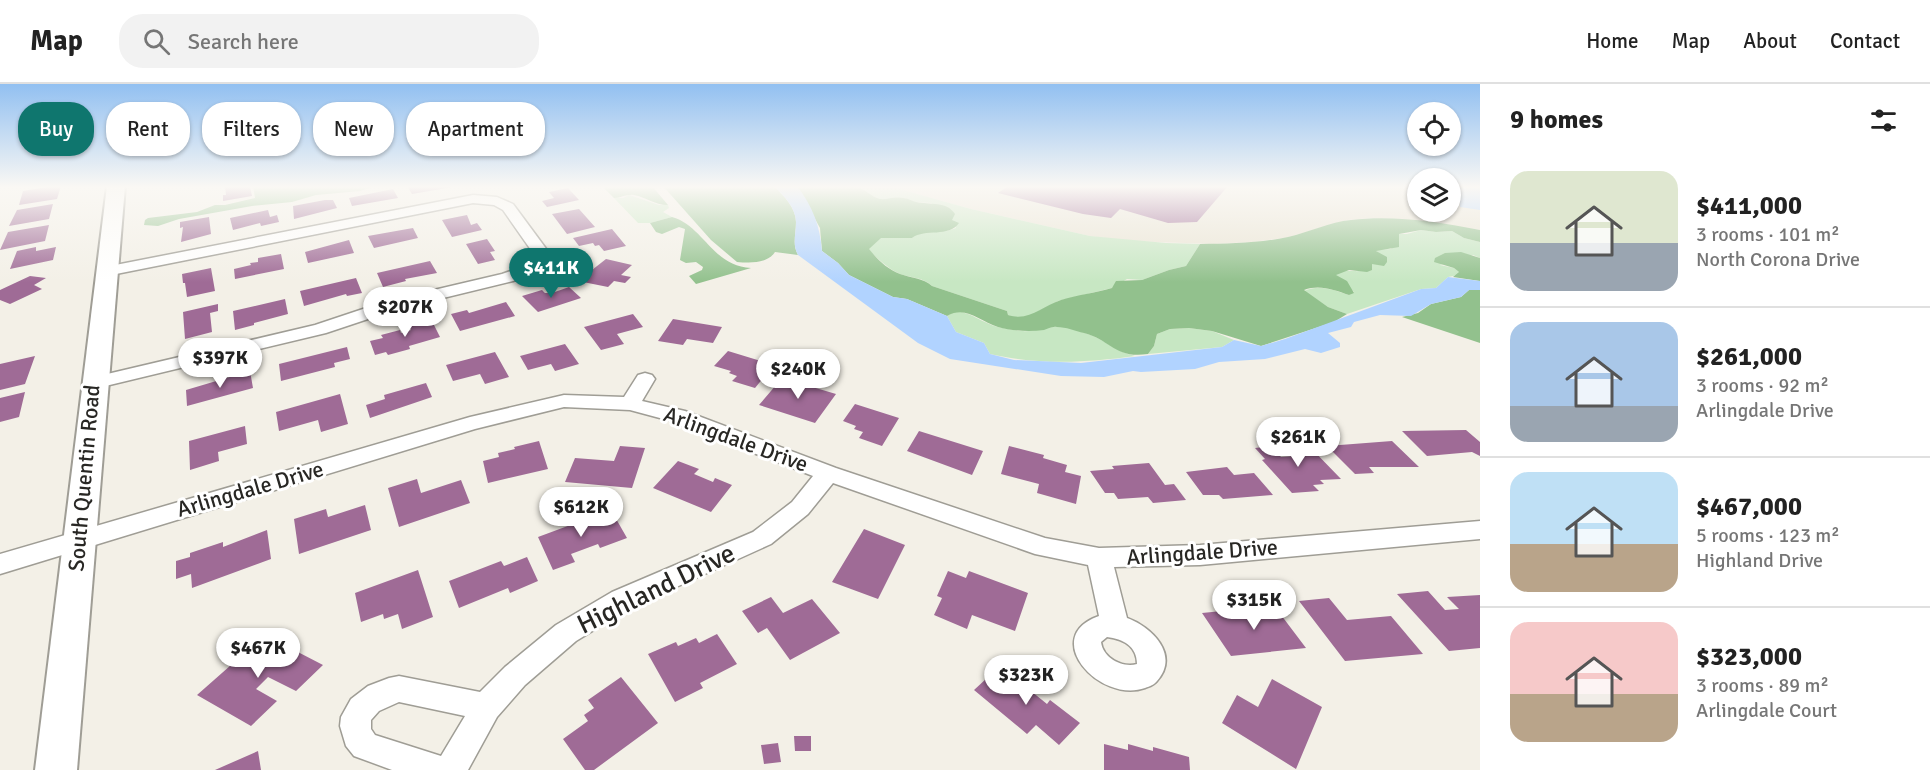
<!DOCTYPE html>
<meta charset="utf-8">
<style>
:root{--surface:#fff;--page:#f2f2f2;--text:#222;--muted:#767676;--line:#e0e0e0;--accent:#0f766e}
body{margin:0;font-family:Signika,sans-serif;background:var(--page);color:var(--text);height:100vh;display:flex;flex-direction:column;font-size:22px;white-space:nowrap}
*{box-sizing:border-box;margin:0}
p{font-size:20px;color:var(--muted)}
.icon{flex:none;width:33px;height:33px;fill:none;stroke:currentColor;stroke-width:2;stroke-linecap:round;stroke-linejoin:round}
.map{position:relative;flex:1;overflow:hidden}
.drawer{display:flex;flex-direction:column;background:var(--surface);width:450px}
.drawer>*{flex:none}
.hud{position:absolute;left:18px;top:18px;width:570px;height:54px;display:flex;gap:12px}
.tools{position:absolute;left:1407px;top:18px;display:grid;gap:12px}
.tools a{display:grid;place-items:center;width:54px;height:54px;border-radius:50%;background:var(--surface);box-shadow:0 2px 4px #0004;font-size:30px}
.price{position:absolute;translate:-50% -51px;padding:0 14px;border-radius:21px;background:#fff;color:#222;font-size:20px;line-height:39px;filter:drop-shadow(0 2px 3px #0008)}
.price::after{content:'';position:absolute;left:50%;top:36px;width:18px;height:14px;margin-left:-9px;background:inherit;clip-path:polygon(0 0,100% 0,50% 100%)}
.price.on{background:var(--accent);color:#fff}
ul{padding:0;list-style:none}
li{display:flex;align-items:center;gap:18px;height:150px;padding:0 30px}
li+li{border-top:2px solid var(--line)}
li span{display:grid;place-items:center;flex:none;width:168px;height:120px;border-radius:18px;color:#555}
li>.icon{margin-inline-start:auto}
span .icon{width:72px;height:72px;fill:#fffc;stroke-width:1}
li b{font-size:26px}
h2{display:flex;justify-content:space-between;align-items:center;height:72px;padding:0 30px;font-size:26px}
.pill{padding:0 21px;border-radius:24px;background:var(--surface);box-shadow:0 2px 4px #0004;font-size:21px;line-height:54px}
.pill.on{background:var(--accent);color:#fff}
header{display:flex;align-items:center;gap:36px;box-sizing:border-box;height:84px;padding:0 30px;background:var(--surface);border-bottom:2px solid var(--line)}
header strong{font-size:28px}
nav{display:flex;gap:33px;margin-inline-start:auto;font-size:21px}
.search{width:420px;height:54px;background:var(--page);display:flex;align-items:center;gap:15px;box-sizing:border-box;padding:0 21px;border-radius:24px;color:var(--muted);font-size:22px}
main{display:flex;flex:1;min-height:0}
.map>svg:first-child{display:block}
.built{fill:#eae5d5}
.green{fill:#c7e7c3}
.forest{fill:#92c18d}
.water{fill:#b1d3ff}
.building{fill:#9f6b96}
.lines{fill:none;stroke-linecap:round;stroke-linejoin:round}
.minor-casing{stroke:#9f9d95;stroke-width:3}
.secondary-casing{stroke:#9f9d95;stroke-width:4}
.minor{fill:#fff;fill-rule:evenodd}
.secondary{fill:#fff;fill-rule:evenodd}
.labels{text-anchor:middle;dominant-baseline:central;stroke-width:6;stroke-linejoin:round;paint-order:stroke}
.street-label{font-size:22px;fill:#282724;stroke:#fff}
.near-street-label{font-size:27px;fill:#282724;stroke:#fff}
</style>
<header>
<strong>Map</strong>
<div class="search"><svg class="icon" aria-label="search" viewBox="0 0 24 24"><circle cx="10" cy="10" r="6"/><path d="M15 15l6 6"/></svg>Search here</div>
<nav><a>Home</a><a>Map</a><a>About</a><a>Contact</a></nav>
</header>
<main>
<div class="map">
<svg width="1480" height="686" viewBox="0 0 1480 686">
<rect width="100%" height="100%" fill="#f3f0e7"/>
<path class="built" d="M889,102H1417L1418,128H1450L1451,102H1480V146L1404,135L1372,134L1348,136L1285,154L1252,158L1214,160L1128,157L1090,152L971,125Z"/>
<path class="green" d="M856,102H889L971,125L1090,152L1166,159L1200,160L1186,182L1169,186L1142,196L1127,195L1112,204L1058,217L1030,232L1015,234L1008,231L1007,227L932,202C923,193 911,194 900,190C887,184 878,175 868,165L881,153L912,154L918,149L947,147L956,144L952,136L931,119L915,118L905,114L882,116L867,110L863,105Z
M629,111L659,121H668L669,124L663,128L672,133L650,139H638L614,114H623Z
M1421,146L1436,148L1452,147L1464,154L1480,158V174L1473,171L1440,181L1454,184L1459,188L1458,191L1448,193L1436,204L1421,205L1347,230L1328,223L1304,207C1320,200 1333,206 1349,211L1354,208L1335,191C1342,185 1347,187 1355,187C1360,188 1366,184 1370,182L1377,169L1376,166L1391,165L1399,150H1407Z
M956,227C972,230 972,232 985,238C996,244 1009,245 1021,247C1033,248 1042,244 1053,243C1063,241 1076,246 1085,249C1103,254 1116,268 1135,272C1084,279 1040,281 990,270L984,259L956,248L947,232Z
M1189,244L1212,247L1234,256L1222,263L1148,270L1154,262L1157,250L1170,245Z"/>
<path class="forest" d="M253,102H375L360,107L316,111L292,118L252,122L179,135L158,142L144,141L145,136L148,134L197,128L215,121H225L255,114Z
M602,102H652L668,121C654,121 646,113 634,111C626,110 621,114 614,114Z
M663,102H774C784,112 796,124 796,138C796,151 792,160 798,171L775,168C767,180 750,179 737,178L711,156Z
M797,102H856C865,105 870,112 880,115C887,116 895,112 903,114C908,114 912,117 916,118C930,121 947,117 955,130L952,136L959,139C949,154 925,144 912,154H881L869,165C878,176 887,185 900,190C911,194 923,194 932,202L1007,227L1008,231C1029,238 1042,222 1061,216C1077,211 1095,209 1112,204L1116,197L1142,196L1169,186L1186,182L1200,160C1229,160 1260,159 1288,153C1309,148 1330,138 1351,136C1394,131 1438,138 1480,146V158L1464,154L1452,147L1436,148L1421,146L1399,150V163L1376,167L1387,173V178L1384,182L1372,180V186L1367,188L1349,186L1336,191L1347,197L1354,209L1349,211C1334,206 1320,200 1304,206L1328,223L1347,230L1334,238L1261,262L1212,247L1189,244L1170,245L1157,250L1154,262L1148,270C1115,275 1111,256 1084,249C1075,247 1066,243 1057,243C1052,242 1048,245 1044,246C1029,248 1012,247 998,243C979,237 966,221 947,232L907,215L893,213L849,191L838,179L822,167L820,144Z
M672,133C704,142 712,182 751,184L696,200L689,192L702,186L703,183L696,178L686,179L680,176L685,145L679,143L662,150L656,148L650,139Z
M1461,168L1480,174V197L1453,193L1459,188L1454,184L1434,178L1435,174L1445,169Z
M1469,206H1480V259L1402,233L1418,229L1431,220L1461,213Z"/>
<path class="water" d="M774,102H797C813,123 820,142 822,167L838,179L849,191L893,213L907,215L947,232L956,248L984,259L990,270L1014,276L1081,279L1222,263L1234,256L1261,262L1285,255L1421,205L1436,204L1448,193L1480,197V206H1469L1461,213L1431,220L1411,232L1380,231L1354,238L1351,243L1328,249L1340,259V263L1321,269L1305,265L1265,275L1219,278L1195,285L1141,288L1133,287L1104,293L1061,292L950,275L918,259L798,171C792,160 796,151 796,138C796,124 784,112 774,102Z
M1459,102H1480V126L1460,123Z"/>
<path class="building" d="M53,102H61L57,115L19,121L23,107Z
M225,102H250L252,112L223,117V111H226Z
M407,102H453V103L412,110Z
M1008,102H1228L1197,138L1168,139L1120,125L1111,134L1083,130L998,109Z
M568,104L579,116L547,123L542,117L554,114L549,108Z
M393,105L398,114L352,122L349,114Z
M325,116H333L337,124L294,135L293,122Z
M53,120L49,135L9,142L17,126Z
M579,125L595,143L567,150L552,130Z
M268,126L270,133L277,131L279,138L261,142L260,139L233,146L230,134Z
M467,131L471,141L477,139L482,146L452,153L442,136Z
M209,133L211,150L181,158L183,143L180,144V138Z
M49,141L45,157L0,166L8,148Z
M413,144L418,154L374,164L368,152Z
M612,145L626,162L604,167L599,161L595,162L593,159L579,162L573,154Z
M487,155L495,167L490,168L495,176L478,180L466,160Z
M349,156L354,169L308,179L305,168Z
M36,163V167L56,163L53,176L10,185L17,167Z
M281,170L284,185L235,195L234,185L251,181L250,179L258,178V174Z
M606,175L632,181L621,191L631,193L625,199L614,197L608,203L578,197Z
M430,177L437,189L405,195L406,197L383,203L377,189Z
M211,184L215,207L187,213L185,199H183L182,190Z
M30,192L46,194L34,201L42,205L10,220L0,216V206Z
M356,194L362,209L347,212L346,210L304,222L300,207Z
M569,203L581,214L538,228L522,212L542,206L545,209H552Z
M285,215L288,230L254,239V241L235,246L233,227Z
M506,218L515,232L460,247L451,230L467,226L469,229Z
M218,220V227L210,229L212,248L185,255L183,228Z
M633,230L643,243L617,250L624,260L601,266L584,243Z
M431,235L440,253L409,262L410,265L388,271L386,268L375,271L370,257L383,254L381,251L400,246L401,249L411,246L408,241Z
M673,235L722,243L713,259L687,255L683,261L658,257Z
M565,260L579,280L555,287L551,280L528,286L520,272Z
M347,263L350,275L334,279L335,283L281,297L279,280Z
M728,267L774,281L755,304L732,297L737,292L729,289L731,287L714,282Z
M495,268L509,293L485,300L480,290L453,297L446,281Z
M35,272L25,300L0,306V280Z
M250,287L253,304L187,322L186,306Z
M782,294L836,310L815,339L759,321Z
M426,299L432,313L370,334L366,321L385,315L384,311Z
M25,308L19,333L0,338V314Z
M340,310L348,340L321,348L318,336L279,347L276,328Z
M855,320L899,334L882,362L859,354L863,348L854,345L856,342L843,337Z
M245,342L247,360L218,368L219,377L190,386L189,357Z
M1466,346L1480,358V372L1472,368L1427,372L1402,347Z
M919,347L983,367L972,391L907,367Z
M539,357L548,385L488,399L483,377L499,373L498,369L515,365L514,363Z
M1392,357L1419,383H1369L1374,389L1355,390L1327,362Z
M1308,361L1341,395L1320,396L1324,400L1313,401L1319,407L1292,409L1262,376L1265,375L1255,364L1271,362L1281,373L1294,372L1285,363Z
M620,362L645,364L632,404L565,398L575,374L614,377Z
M1009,362L1044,371L1043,374L1067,381L1065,388L1081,392L1076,420L1037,409L1039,400L1001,390Z
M678,377L699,385L694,390L713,398L715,394L732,401L711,428L653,404Z
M1149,379L1165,401L1174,400L1186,416L1153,419L1148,413L1118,415L1114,409H1105L1090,387L1114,385L1112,382Z
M1227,383L1234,391L1254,389L1273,411L1223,415L1219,411H1203L1186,388Z
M417,395L421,409L461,396L470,419L399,443L388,404Z
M365,421L371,446L299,470L294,435L326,425L328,433Z
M611,426L627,454L600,464L598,460L571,470L575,478L553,486L538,453Z
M864,445L905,461L878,515L832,498Z
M267,446L271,475L192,504L191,490L176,495V477L190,473V469L223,458V463Z
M527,473L538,497L510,509L508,504L459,524L449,497L501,477L504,482Z
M418,486L433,533L402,545L398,530L384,535L383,530L361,538L355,509Z
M948,487L966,494L969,487L1028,509L1015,547L972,531L967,545L934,531L942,514L937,512Z
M1428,507L1445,526L1459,525L1447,513L1480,511V564L1449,567L1397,510Z
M771,513L783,529L812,515L840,549L790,576L767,544L758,549L742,527Z
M1329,514L1347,536L1391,532L1423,570L1345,577L1299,517Z
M1272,519L1306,564L1231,572L1202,529L1222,527L1227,533L1249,531L1242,522Z
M717,550L737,580L700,599L703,604L675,618L648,570L676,558L678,562L696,554L699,559Z
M265,551L323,581L296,607L268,593L256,605L277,617L251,642L197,611Z
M1000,582L1047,620L1050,616L1080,639L1059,661L1036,641L1027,650L974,606Z
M621,593L658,639L594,686H585L563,655L588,637L584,631L594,624L588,616Z
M1272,595L1322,623L1296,685L1222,639L1237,611L1258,623Z
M794,652H811V667H795Z
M778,659L781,678L764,680L761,661Z
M1104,660L1128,666V660L1153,667V663L1189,673L1190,686H1104Z
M258,667L261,686H215Z"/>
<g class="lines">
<defs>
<path id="minor" d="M473,111L497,113L513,120L547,166C545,186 530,191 513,197L398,225L326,249L93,305L86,303L83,299L86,295L315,241L387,217L502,190L519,184L530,175L531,166L503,126L494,121L473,119L106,192L98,187L100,184Z
M645,289L652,291L655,295L642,317L685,327L836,384L1045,454L1099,464L1200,461L1480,437V455L1200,481L1114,483L1127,534C1152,543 1180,571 1157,597C1154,601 1150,602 1145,604C1100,620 1039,553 1099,532L1088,481L1035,470L833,399L808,430L771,460L630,524L576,557L525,601L497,633L468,686H392L354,672L346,662L340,642L341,633L351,615L368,602L389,594L399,592L480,608L505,583L556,541L612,508L753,448L792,418L813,392L671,337L630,326L564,323L475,345L0,490V470L470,333L564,311L624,313L638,291ZM1107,553C1123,555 1137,562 1137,580C1122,584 1103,574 1101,558ZM399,618L465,632L441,672L375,651L371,645V636L379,627Z"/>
<path id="secondary" d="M107,102H125L77,686H35Z"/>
</defs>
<use href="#minor" class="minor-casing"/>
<use href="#secondary" class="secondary-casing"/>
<use href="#minor" class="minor"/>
<use href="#secondary" class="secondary"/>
</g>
<linearGradient id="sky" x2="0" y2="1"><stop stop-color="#92c0f1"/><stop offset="0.52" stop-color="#faf8f4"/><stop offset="1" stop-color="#faf8f4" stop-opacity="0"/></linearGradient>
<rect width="1480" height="198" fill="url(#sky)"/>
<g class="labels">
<g class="street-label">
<text transform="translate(736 355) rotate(20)">Arlingdale Drive</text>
<text transform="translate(84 394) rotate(-85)">South Quentin Road</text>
<text transform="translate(250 405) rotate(-16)">Arlingdale Drive</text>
<text transform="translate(1202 468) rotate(-4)">Arlingdale Drive</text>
</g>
<g class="near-street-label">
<text transform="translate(656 505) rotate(-26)">Highland Drive</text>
</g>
</g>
</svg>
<div class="tools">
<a><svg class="icon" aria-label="locate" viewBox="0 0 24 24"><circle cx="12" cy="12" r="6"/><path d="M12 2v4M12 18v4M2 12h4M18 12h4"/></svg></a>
<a><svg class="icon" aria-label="layers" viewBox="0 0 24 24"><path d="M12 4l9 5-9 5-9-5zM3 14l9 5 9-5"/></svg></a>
</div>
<b class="price on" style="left:551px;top:215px">$411K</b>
<b class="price" style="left:405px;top:254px">$207K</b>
<b class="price" style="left:220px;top:305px">$397K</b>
<b class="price" style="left:798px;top:316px">$240K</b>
<b class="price" style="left:1298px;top:384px">$261K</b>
<b class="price" style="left:581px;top:454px">$612K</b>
<b class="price" style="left:1254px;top:547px">$315K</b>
<b class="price" style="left:258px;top:595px">$467K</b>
<b class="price" style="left:1026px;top:622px">$323K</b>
<div class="hud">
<a class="pill on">Buy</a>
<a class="pill">Rent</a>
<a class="pill">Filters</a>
<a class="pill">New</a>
<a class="pill">Apartment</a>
</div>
</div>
<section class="drawer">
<h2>9 homes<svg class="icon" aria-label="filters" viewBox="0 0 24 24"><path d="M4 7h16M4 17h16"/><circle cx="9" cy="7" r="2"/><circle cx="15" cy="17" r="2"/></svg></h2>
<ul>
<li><span style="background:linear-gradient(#dfe7d0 60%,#9aa5b1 0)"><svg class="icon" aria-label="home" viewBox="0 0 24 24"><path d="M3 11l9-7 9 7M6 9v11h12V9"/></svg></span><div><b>$411,000</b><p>3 rooms · 101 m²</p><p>North Corona Drive</p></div></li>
<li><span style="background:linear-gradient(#a9c7e8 70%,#9aa5b1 0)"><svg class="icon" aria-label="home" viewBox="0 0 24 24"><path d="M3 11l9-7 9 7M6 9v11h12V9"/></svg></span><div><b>$261,000</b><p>3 rooms · 92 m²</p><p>Arlingdale Drive</p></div></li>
<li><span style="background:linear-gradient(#bfe0f5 60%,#b9a48a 0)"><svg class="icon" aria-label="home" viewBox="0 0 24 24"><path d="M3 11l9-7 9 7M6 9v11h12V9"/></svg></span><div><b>$467,000</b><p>5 rooms · 123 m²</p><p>Highland Drive</p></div></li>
<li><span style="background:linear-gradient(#f6c9c9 60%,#b9a48a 0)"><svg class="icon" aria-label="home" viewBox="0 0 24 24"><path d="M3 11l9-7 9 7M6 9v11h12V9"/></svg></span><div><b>$323,000</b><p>3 rooms · 89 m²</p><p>Arlingdale Court</p></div></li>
</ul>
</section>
</main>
